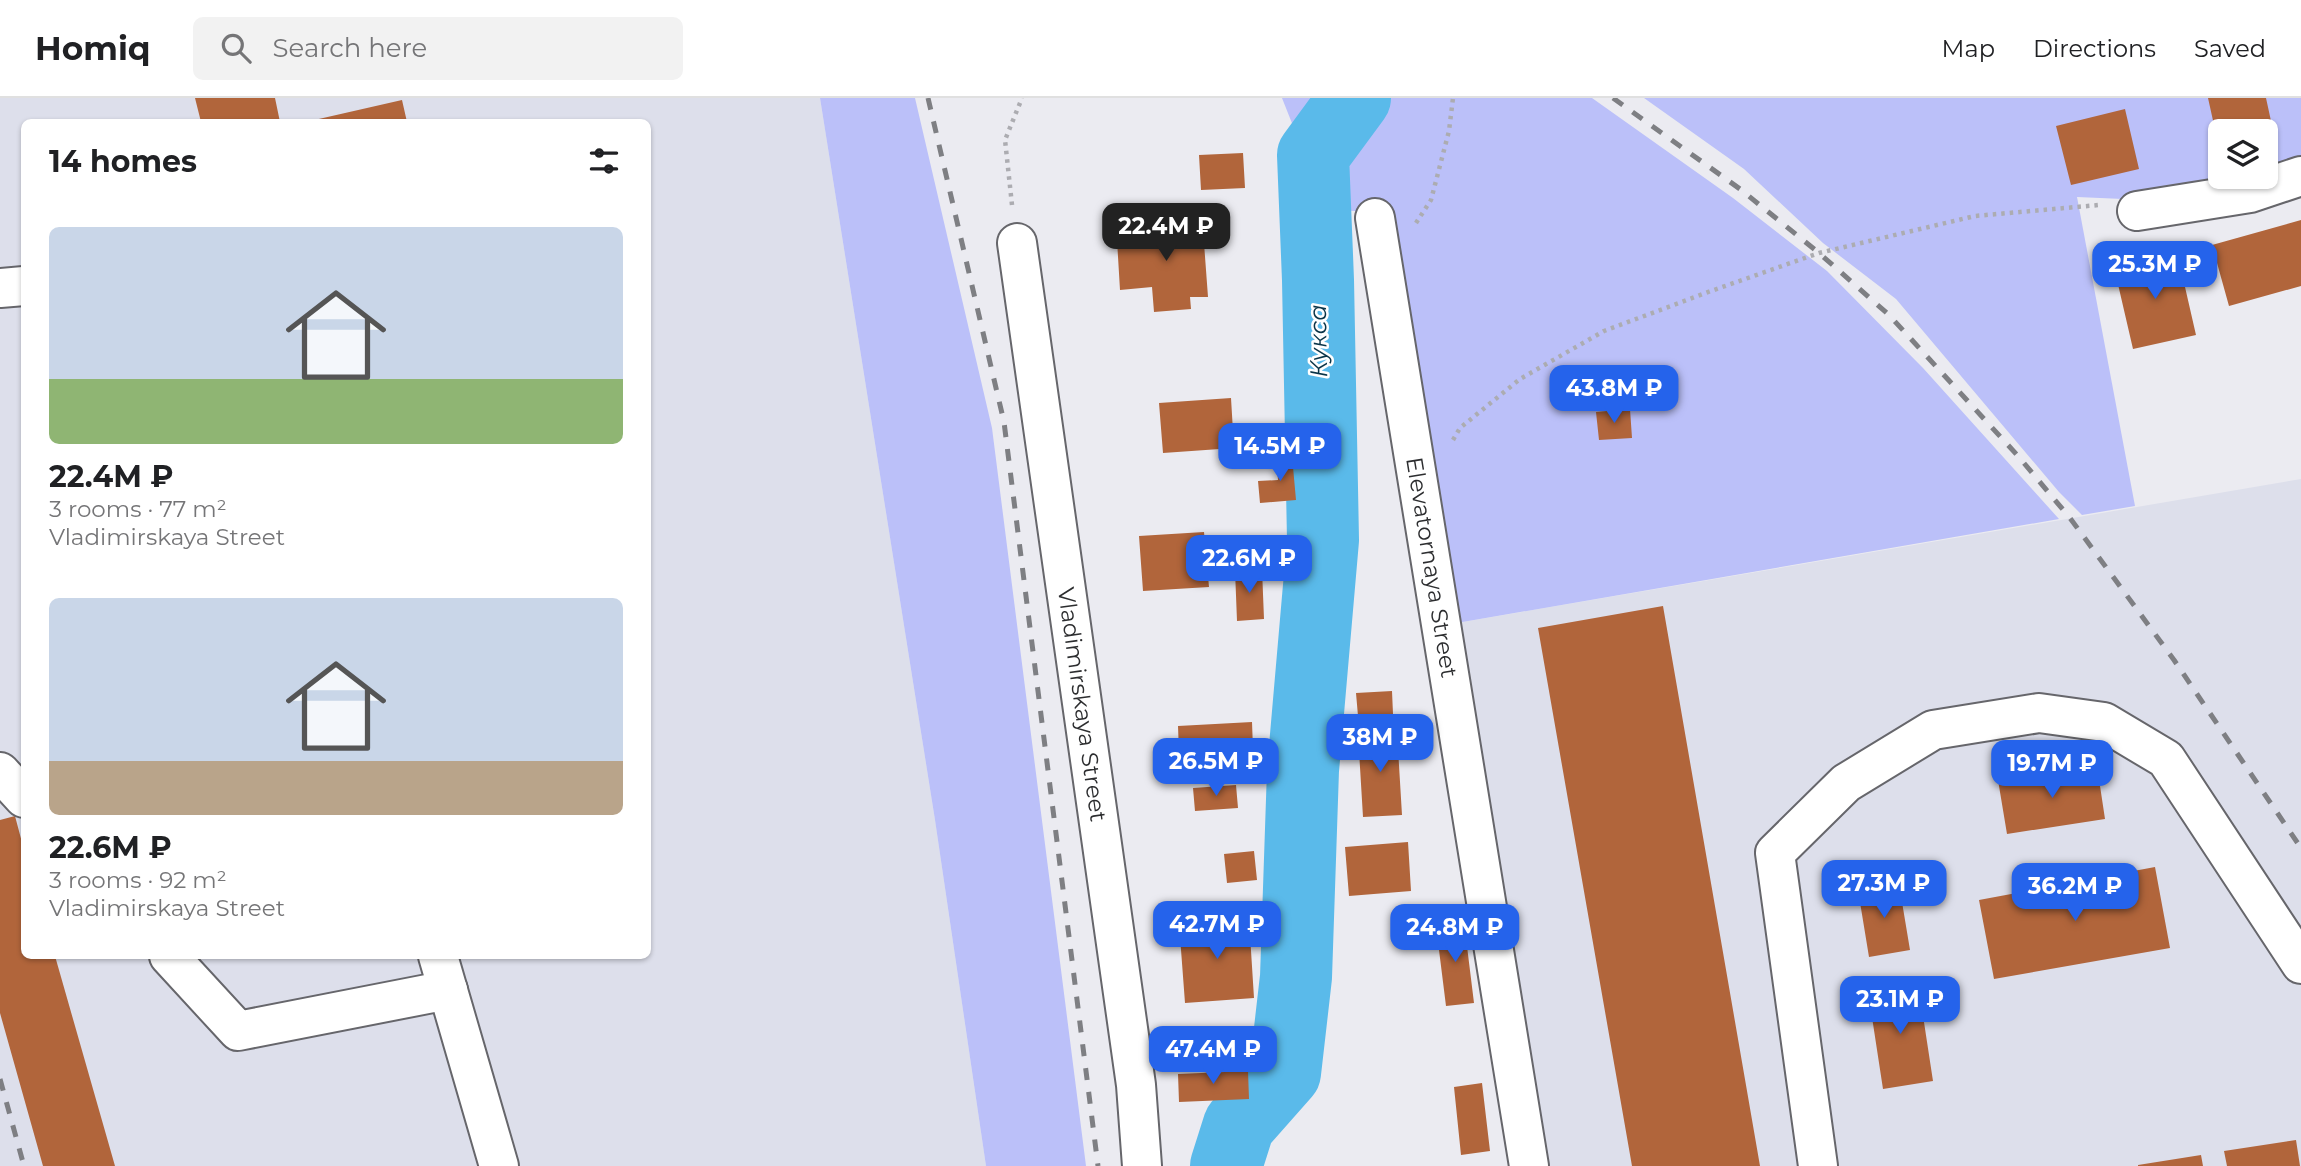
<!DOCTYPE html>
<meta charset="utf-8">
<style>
:root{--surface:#fff;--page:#f2f2f2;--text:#202124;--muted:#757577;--line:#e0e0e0;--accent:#2563eb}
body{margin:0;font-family:Montserrat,sans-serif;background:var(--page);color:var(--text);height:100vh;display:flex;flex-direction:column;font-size:26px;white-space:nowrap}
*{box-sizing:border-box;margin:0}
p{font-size:23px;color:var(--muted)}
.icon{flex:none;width:38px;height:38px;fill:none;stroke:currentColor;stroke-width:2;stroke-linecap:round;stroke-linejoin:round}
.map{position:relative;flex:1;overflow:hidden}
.side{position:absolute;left:21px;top:21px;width:630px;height:840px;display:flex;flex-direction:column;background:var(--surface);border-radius:10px;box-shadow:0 2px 5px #0004}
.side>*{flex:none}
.fabs{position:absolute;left:2208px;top:21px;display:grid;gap:14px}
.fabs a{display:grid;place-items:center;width:70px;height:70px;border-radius:10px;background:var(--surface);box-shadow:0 2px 5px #0004;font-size:35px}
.price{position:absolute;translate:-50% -60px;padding:0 16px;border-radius:14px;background:var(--accent);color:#fff;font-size:23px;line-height:46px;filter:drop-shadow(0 2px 4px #0008)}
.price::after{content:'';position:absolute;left:50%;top:42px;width:21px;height:16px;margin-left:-10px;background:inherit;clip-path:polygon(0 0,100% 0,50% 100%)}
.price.current{background:#222;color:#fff}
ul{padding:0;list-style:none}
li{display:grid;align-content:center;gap:14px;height:371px;padding:0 28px}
li span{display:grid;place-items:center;height:217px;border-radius:10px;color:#555}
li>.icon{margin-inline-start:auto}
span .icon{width:126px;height:126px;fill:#fffc;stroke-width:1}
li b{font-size:30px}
h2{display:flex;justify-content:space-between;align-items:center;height:84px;padding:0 28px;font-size:30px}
header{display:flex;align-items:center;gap:42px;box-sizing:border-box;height:98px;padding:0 35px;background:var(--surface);border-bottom:2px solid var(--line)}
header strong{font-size:33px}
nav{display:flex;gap:38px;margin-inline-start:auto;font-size:24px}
.search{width:490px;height:63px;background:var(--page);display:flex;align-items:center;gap:18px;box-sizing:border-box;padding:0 24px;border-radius:10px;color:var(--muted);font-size:26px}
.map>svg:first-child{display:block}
.built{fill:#dddfeb;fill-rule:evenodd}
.green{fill:#bbc0f9}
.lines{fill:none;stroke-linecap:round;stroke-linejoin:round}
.river{stroke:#5abaea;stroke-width:72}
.building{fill:#b1653b}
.minor-casing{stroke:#66666b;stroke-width:42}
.path{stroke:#acacb1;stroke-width:4.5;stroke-dasharray:3.5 5;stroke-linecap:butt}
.minor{stroke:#fff;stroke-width:38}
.rail{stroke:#7e7f83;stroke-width:5;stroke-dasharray:12 12;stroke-linecap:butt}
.labels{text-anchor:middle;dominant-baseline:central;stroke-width:5;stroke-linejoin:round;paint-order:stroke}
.street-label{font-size:23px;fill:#2c2d2f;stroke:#fff}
.water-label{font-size:24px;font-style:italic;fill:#093448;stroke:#fff}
</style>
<header>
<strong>Homiq</strong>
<div class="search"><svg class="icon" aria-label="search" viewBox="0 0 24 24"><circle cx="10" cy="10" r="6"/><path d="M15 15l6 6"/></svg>Search here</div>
<nav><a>Map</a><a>Directions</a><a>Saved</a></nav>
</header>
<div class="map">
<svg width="2301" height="1068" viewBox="0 0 2301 1068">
<rect width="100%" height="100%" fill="#ebebf1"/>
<path class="built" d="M0,0H820L935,722L986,1068H0ZM24,24H648V858H24Z
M2301,381V1068H1544L1451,526Z"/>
<path class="green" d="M820,0H915L992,330L1086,1068H986L935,722Z
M1282,0H1340L1301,48Z
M1372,0H1592L1733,100L1827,173L1923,270L2059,421L1451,526L1387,115L1339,112L1340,52L1371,12Z
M1644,0H2301V63L2266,71V33H2221V79H2237L2146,102L2077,99L2135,408L2082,417L2059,394L1896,201L1823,145L1744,71Z"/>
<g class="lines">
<path class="river" d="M1226,1068L1239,1027L1285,975L1296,879L1303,672L1323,442L1318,182L1313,57L1355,0"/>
</g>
<path class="building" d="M195,0H275L280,24H201Z
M2208,0H2266L2271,23L2216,36Z
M402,2L407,24H310V23Z
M2125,11L2139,71L2071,87L2056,28Z
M1243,55L1245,90L1201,92L1199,57Z
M1202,118L1208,199H1190L1191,211L1154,214L1152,189L1120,192L1117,142L1148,139L1146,122Z
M2301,122V188L2229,208L2212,147Z
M2177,154L2196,237L2133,251L2114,169Z
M1231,300L1234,350L1163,355L1159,305Z
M1630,311L1632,340L1599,342L1596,314Z
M1292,358L1296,402L1260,405L1258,383L1278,382L1276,359Z
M1204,434L1209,489L1143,493L1139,438Z
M1262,471L1264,521L1237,523L1235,472Z
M1663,508L1760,1068H1632L1538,530Z
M1392,593L1393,616L1358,618L1356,595Z
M1252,624L1253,651L1179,655L1178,628Z
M1397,634L1402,717L1363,719L1358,636Z
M2097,668L2105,721L2007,736L1998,682Z
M1236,687L1238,710L1195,713L1193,690Z
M15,718L24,752V858H55L115,1068H43L0,915V722Z
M1408,744L1411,793L1349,798L1345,749Z
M1254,753L1257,782L1227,785L1224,756Z
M2155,769L2170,850L1994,881L1979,802Z
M1899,786L1910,852L1869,859L1858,792Z
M1249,821L1254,900L1185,905L1179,825Z
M1464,824L1474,905L1446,908L1436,828Z
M1918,885L1933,983L1883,991L1868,893Z
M1248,973L1249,1001L1179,1004L1178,976Z
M1482,985L1490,1053L1461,1057L1454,989Z
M2296,1042L2300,1068H2227L2224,1053Z
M2201,1057L2203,1068H2138V1067Z"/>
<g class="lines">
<defs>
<g id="minor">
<path d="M2137,113L2250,95L2301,78"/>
<path id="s1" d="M1375,120L1529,1068"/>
<path id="s2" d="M1017,145L1136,987L1142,1068"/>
<path d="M0,190L24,188"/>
<path d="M0,674L24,700"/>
<path d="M169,858L238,933L448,892"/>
<path d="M438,858L499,1068"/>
<path d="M1818,1068L1775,755L1846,685L1933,632L2039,615L2104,624L2166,661L2301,866"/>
</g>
</defs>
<use href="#minor" class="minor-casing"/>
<path class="path" d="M1012,107L1005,42L1022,0
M1416,125L1431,102L1449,33L1453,0
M1453,342L1460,330L1520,281L1604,233L1711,193L1819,155L1975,118L2099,107"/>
<use href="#minor" class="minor"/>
<path class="rail" d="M928,0L1004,324L1098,1068
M1613,0L1740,91L1819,155L1889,217L2018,358L2070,420L2174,562L2301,750
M0,981L24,1068"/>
</g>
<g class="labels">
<g class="street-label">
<text stroke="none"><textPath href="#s1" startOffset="354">Elevatornaya Street</textPath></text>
<text stroke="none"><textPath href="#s2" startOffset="466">Vladimirskaya Street</textPath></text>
</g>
<g class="water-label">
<text transform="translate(1318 243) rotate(-91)">Кукса</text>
</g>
</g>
</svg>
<div class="fabs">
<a><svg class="icon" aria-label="layers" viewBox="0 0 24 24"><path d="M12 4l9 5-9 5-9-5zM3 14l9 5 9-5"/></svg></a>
</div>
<b class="price current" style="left:1166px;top:165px">22.4M ₽</b>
<b class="price" style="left:2155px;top:203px">25.3M ₽</b>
<b class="price" style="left:1614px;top:327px">43.8M ₽</b>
<b class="price" style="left:1280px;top:385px">14.5M ₽</b>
<b class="price" style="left:1249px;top:497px">22.6M ₽</b>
<b class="price" style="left:1380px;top:676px">38M ₽</b>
<b class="price" style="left:1216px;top:700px">26.5M ₽</b>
<b class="price" style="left:2052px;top:702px">19.7M ₽</b>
<b class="price" style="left:1884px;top:822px">27.3M ₽</b>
<b class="price" style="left:2075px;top:825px">36.2M ₽</b>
<b class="price" style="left:1217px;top:863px">42.7M ₽</b>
<b class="price" style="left:1455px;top:866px">24.8M ₽</b>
<b class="price" style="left:1900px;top:938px">23.1M ₽</b>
<b class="price" style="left:1213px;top:988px">47.4M ₽</b>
<section class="side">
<h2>14 homes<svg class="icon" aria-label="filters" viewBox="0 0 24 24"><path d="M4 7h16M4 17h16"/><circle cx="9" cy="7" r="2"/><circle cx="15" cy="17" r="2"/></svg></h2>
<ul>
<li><span style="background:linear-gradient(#c9d6e8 70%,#8fb573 0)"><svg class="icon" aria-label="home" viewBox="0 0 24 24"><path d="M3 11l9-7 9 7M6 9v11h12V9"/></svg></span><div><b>22.4M ₽</b><p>3 rooms · 77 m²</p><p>Vladimirskaya Street</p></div></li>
<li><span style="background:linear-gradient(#c9d6e8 75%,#b9a48a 0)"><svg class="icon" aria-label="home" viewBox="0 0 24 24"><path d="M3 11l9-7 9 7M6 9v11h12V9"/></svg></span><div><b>22.6M ₽</b><p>3 rooms · 92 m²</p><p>Vladimirskaya Street</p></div></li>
</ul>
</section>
</div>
